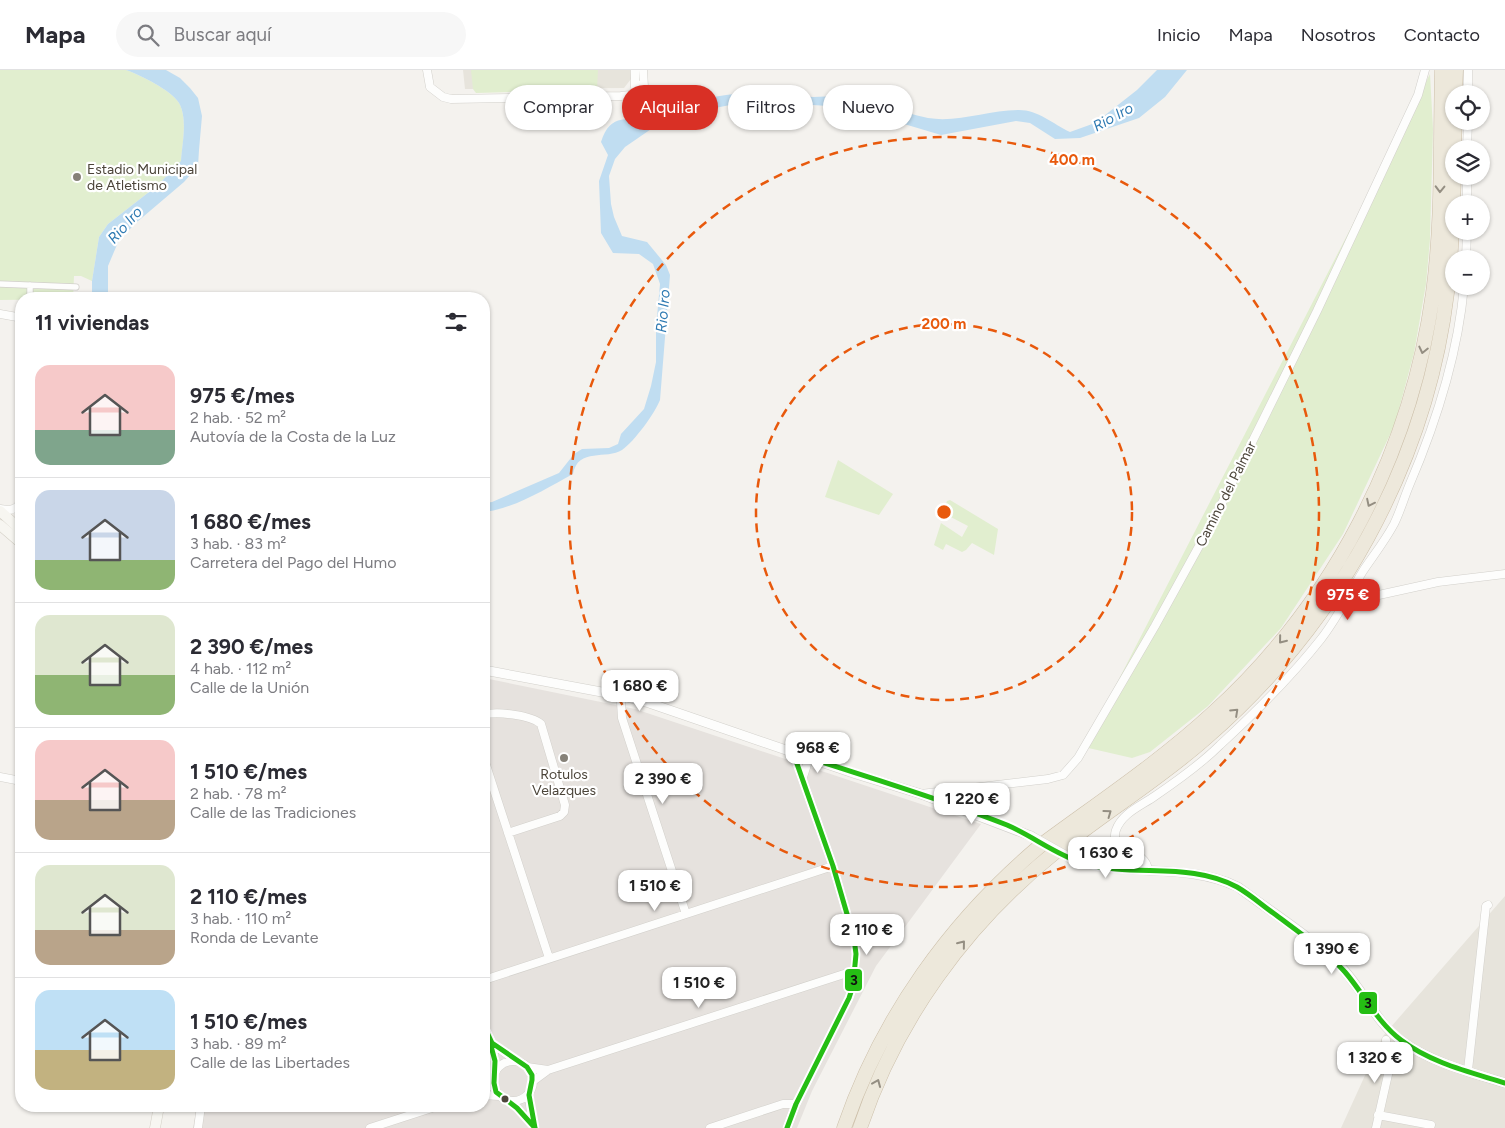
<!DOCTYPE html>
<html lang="es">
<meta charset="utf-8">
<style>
:root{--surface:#fff;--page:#f7f7f7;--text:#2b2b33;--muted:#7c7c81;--line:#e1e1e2;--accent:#d93025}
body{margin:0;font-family:Figtree,sans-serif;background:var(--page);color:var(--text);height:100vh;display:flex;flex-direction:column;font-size:19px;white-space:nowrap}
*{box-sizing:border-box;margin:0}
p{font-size:16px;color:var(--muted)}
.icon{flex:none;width:28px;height:28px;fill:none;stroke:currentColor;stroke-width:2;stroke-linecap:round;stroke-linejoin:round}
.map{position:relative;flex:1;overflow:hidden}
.sheet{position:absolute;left:15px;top:222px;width:475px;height:820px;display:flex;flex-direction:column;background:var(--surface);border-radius:20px;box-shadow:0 1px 4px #0004}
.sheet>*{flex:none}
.guide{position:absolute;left:505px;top:15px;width:475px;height:45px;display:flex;gap:10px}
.tools{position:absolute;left:1445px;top:15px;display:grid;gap:10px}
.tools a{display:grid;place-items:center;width:45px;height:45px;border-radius:50%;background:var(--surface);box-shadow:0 1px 4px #0004;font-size:25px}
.price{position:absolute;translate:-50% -42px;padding:0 11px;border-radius:10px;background:#fff;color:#222;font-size:16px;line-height:32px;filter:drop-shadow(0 1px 2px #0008)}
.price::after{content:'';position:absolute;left:50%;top:30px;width:15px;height:11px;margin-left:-8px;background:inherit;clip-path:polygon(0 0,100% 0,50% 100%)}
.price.current{background:var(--accent);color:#fff}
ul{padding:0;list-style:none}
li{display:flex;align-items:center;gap:15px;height:125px;padding:0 20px}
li+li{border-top:1px solid var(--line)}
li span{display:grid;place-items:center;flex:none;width:140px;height:100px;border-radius:15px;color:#555}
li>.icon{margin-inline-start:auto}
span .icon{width:60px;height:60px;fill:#fffc;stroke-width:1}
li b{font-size:21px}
h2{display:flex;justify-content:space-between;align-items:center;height:60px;padding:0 20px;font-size:21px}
.chip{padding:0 18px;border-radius:22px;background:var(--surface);box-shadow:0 1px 4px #0004;font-size:18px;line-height:45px}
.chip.current{background:var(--accent);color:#fff}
header{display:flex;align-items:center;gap:30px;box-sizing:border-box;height:70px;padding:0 25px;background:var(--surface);border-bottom:1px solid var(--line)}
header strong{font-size:24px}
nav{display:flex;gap:28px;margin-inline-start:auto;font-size:18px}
.search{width:350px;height:45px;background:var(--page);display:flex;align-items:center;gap:12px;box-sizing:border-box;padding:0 18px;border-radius:28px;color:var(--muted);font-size:19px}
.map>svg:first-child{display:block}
.residential{fill:#e7e4dc}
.industrial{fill:#e6e2de}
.green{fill:#e1eecf}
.water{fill:#c0ddf1}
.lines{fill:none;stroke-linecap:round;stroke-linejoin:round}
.pedestrian-casing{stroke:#d2d0cb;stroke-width:7}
.minor-casing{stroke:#d2d0cb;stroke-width:9}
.tertiary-casing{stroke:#d2d0cb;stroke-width:10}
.secondary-casing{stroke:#d3cfc5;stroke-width:11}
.motorway-casing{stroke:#ccbfa9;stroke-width:15}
.pedestrian{stroke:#fdfdfc;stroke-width:5.5}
.minor{stroke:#fdfdfc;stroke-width:8}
.tertiary{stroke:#fdfdfc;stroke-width:9}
.secondary{stroke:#f7f6f1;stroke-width:10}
.motorway{stroke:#ede8db;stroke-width:14}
.tertiary-bridge-casing{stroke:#d2d0cb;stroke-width:10;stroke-linecap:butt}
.tertiary-bridge{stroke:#fdfdfc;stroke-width:9}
.bus-1-casing{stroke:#fff;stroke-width:9}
.bus-1{stroke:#25be14;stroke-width:5}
.oneway{stroke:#948e82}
.ring{fill:none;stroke:#e8590c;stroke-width:2.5;stroke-dasharray:9 6}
.poi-dot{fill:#868178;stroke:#fff;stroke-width:2}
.bus-dot{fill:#4b4439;stroke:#fff;stroke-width:2}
.labels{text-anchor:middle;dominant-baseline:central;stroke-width:4.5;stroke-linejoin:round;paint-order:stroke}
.poi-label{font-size:14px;fill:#4b4439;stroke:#fff;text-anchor:start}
.street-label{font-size:14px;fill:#4b4439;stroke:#fff}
.water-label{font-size:15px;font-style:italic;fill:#2e7ab2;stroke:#fff}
.centre{fill:#e8590c;stroke:#fff;stroke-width:2.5}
.ring-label{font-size:15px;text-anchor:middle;font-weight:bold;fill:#e8590c;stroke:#fff;stroke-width:4.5;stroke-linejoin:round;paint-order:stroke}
.line-badge{stroke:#fff;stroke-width:2}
.pale-badge-label{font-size:14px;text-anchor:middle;font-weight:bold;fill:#111}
</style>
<header>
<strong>Mapa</strong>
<div class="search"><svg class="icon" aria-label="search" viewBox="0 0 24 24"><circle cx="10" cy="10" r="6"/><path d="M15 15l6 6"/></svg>Buscar aquí</div>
<nav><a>Inicio</a><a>Mapa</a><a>Nosotros</a><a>Contacto</a></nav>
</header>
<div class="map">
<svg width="1505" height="1058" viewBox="0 0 1505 1058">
<rect width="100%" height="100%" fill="#f4f2ee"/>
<path class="residential" d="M463,0H630L631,9L624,18L465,19Z
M1505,826V1058H1341L1383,966Z"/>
<path class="industrial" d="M484,608L635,639L981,754L876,896L812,1021L797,1058H193L197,1036H484Z"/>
<path class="green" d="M0,0H126C140,5 171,20 179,33C188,49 182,74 181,92L158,115L108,154L99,167L92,211L81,206H74L73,229L0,230Z
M471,0H598L597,19L476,23L473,19Z
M1430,4L1433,59L1430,169L1426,214L1414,283L1395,354L1343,464L1281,558L1208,636L1150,682L1132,688L1084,677Z
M838,390L893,424L879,445L825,427Z
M950,430L998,459L994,485L972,473L966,480L962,482L946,474L943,480L934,475L941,453L962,467L968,456L943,443L947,431Z"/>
<path class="water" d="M126,0H166L180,8L190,18L198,28L202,46L199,80L198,96L184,112L137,152L119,170L108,196V229H92V211L99,167L108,154L158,115L181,91C182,74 188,49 179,33C171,20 140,5 126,0Z
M1157,0H1187L1165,27L1139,48L1080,68L1055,69L1030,53L1016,51L941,65L864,42L828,36L750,31L695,42L657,55L625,77L615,89L609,106L611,134L614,147L622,166L647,172L666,195L670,205L660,330C655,343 634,372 622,380C607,390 578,377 573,404C545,419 516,438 484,442V433L492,432L559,403L574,384L582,379L609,378L618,374L621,364L644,339L651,316L656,292V258L660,214L653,194L639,184L613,183L601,163L599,111L608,85L601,72C611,41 628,52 653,47C678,41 700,28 726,25C754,21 784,25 813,27C825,27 839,25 851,27C877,31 902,43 928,48C958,53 988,40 1019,40C1038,40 1053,54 1070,62L1095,53L1137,20Z"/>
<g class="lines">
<defs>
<path id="pedestrian" d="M0,214L76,217
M30,229V215"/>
<path id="minor" d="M427,0L430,17L443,27L451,29L621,26L630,25L636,21
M635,0V17
M643,0L644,17
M635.5 19a4.5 4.5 0 1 1 9 0a4.5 4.5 0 1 1-9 0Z
M1468,24V0
M1467,79L1468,51
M1467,134V106
M1466,189L1467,161
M0,244L17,247L21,250
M0,439C10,441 17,440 21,431
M1344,537L1356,530L1438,512L1505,504
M623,626L621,632L622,648L686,844
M484,645C496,641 531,645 541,654L565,735L564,742L560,746L508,763
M484,689L549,888
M0,707L21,711
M803,707L809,688
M921,724L1048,709L1063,705L1078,688L1155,556L1214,449L1317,241L1418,25L1425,0
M1148,800C1146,778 1108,783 1116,760C1122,743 1141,736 1155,726C1177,711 1201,694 1220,675C1256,642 1291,607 1321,569C1338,547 1349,524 1363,501C1373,486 1385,471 1394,454C1400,442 1404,428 1409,416C1436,353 1458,284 1464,216
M484,910L833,796
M484,956L492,973L496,1001
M492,973L516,991
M493 1011a20 20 0 1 1 40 0a20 20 0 1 1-40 0Z
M527,997L548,1000
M1468,1000L1486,836L1488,835
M533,1011L548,1000L844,904H854
M484,1019L493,1012
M529,1024L532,1053
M484,1025L499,1026
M510,1031L532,1053L535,1058
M1378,1045L1431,1055
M198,1058L201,1036
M370,1058L438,1036
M710,1058L783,1034H796
M787,1058L796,1034L849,928L853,916L856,884L854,868L833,796L796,691L797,684
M1376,1058L1389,1000L1386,970"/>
<path id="tertiary" d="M484,600L623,626L649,633L856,704L921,724L1031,766
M1070,788C1125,809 1184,791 1238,817C1271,842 1315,869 1343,899C1365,923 1376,953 1403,972C1431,992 1472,1003 1505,1013"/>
<path id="secondary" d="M0,441L21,460
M0,455L21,473
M155,1058L159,1036"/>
<path id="motorway" d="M1455,24L1456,0
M1454,79L1455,51
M844,1058C882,947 951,851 1040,776C1098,733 1160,692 1213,643C1333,534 1411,383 1433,223C1443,149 1440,74 1442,0
M860,1058C896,950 965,855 1053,784C1103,743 1159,710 1207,667C1337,554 1426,395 1447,223C1452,184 1453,145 1454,106"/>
</defs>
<use href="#pedestrian" class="pedestrian-casing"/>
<use href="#minor" class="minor-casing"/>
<use href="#tertiary" class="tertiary-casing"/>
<use href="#secondary" class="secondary-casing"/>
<use href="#motorway" class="motorway-casing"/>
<use href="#pedestrian" class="pedestrian"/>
<use href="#minor" class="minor"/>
<use href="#tertiary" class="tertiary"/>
<use href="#secondary" class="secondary"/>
<use href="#motorway" class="motorway"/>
<defs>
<path id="tertiary-bridge" d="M1031,766L1070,788"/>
</defs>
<use href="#tertiary-bridge" class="tertiary-bridge-casing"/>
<use href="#tertiary-bridge" class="tertiary-bridge"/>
<defs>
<path id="bus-1" d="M484,956L492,973L527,997L532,1005V1010L529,1025L535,1058
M488,965L495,991L494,1013L496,1022L517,1038L535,1058
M787,1058L796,1034L849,928L853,916L856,884L854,868L833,796L796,691L797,684C867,707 939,728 1007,755C1033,766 1056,785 1083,793C1134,808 1189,791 1237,817C1251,825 1263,836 1276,845C1300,863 1325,880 1345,902C1364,924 1377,952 1401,970C1431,993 1470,1002 1505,1013"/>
</defs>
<use href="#bus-1" class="bus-1-casing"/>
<use href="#bus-1" class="bus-1"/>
</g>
<defs><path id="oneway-chevron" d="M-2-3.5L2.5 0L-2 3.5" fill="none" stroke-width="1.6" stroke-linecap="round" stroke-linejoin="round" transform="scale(1.25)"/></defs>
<g class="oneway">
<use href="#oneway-chevron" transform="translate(1440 119) rotate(91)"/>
<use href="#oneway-chevron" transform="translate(1423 280) rotate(103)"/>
<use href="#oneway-chevron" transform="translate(1370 433) rotate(116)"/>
<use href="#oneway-chevron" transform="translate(1282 570) rotate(129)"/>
<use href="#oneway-chevron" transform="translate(1235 642) rotate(-43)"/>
<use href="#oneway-chevron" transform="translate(1108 743) rotate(-36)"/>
<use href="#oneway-chevron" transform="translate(962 874) rotate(-51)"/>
<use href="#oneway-chevron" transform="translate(877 1013) rotate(-67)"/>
</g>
<g class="ring">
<circle cx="944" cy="442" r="188"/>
<circle cx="944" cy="442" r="375"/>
</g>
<g class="poi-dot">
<circle cx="77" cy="107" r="5"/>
<circle cx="564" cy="688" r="5"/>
</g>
<circle class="bus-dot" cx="505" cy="1029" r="4.5"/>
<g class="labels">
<g class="poi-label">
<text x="87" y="99">Estadio Municipal<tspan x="87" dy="16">de Atletismo</tspan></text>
<text x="564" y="704" text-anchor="middle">Rotulos<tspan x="564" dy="16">Velazques</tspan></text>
</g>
<g class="street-label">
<text transform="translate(1226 424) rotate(-63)">Camino del Palmar</text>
</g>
<g class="water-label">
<text transform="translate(1113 47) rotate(-29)">Rio Iro</text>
<text transform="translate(125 155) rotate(-48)">Rio Iro</text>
<text transform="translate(663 241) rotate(-85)">Rio Iro</text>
</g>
</g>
<circle cx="944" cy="442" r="8" class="centre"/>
<g class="ring-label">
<text x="1072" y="95">400 m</text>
<text x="944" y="259">200 m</text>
</g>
<g class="line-badge">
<rect x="844" y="898" width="19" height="24" rx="5" fill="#25be14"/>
<rect x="1358" y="921" width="20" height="24" rx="5" fill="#25be14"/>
</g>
<g class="pale-badge-label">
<text x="854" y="915">3</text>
<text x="1368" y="938">3</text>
</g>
</svg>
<div class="tools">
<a><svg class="icon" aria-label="locate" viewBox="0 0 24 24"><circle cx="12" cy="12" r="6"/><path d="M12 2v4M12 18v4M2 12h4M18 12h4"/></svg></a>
<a><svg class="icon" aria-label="layers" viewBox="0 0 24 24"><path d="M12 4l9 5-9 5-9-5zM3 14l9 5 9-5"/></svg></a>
<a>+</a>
<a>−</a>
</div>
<b class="price current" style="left:1348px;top:551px">975 €</b>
<b class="price" style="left:640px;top:642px">1 680 €</b>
<b class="price" style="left:818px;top:704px">968 €</b>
<b class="price" style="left:663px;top:735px">2 390 €</b>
<b class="price" style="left:972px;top:755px">1 220 €</b>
<b class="price" style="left:1106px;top:809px">1 630 €</b>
<b class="price" style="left:655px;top:842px">1 510 €</b>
<b class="price" style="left:867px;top:886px">2 110 €</b>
<b class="price" style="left:1332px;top:905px">1 390 €</b>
<b class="price" style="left:699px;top:939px">1 510 €</b>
<b class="price" style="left:1375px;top:1014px">1 320 €</b>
<div class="guide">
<a class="chip">Comprar</a>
<a class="chip current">Alquilar</a>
<a class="chip">Filtros</a>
<a class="chip">Nuevo</a>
</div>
<section class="sheet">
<h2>11 viviendas<svg class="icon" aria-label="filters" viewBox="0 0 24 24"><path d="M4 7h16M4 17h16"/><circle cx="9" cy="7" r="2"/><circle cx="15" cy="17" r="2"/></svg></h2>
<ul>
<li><span style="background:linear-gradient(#f6c9c9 65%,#7fa58c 0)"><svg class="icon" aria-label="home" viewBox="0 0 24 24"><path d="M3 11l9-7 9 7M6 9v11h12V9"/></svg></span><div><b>975 €/mes</b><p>2 hab. · 52 m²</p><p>Autovía de la Costa de la Luz</p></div></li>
<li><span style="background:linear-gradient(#c9d6e8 70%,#8fb573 0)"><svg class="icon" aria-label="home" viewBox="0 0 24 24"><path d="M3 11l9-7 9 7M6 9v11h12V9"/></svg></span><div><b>1 680 €/mes</b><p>3 hab. · 83 m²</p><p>Carretera del Pago del Humo</p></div></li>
<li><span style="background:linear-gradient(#dfe7d0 60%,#8fb573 0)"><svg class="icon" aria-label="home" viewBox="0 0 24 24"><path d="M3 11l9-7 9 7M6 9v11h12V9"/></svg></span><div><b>2 390 €/mes</b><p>4 hab. · 112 m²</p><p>Calle de la Unión</p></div></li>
<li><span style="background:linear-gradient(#f6c9c9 60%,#b9a48a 0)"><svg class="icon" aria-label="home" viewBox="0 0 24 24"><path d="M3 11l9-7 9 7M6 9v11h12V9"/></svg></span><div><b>1 510 €/mes</b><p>2 hab. · 78 m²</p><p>Calle de las Tradiciones</p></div></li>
<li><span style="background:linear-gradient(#dfe7d0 65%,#b9a48a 0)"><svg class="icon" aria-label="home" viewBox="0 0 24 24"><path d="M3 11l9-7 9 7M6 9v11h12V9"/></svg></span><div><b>2 110 €/mes</b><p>3 hab. · 110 m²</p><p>Ronda de Levante</p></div></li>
<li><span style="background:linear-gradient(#bfe0f5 60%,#c2b280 0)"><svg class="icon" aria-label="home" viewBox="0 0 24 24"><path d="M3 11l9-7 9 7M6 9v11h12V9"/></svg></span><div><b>1 510 €/mes</b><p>3 hab. · 89 m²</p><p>Calle de las Libertades</p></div></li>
</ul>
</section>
</div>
